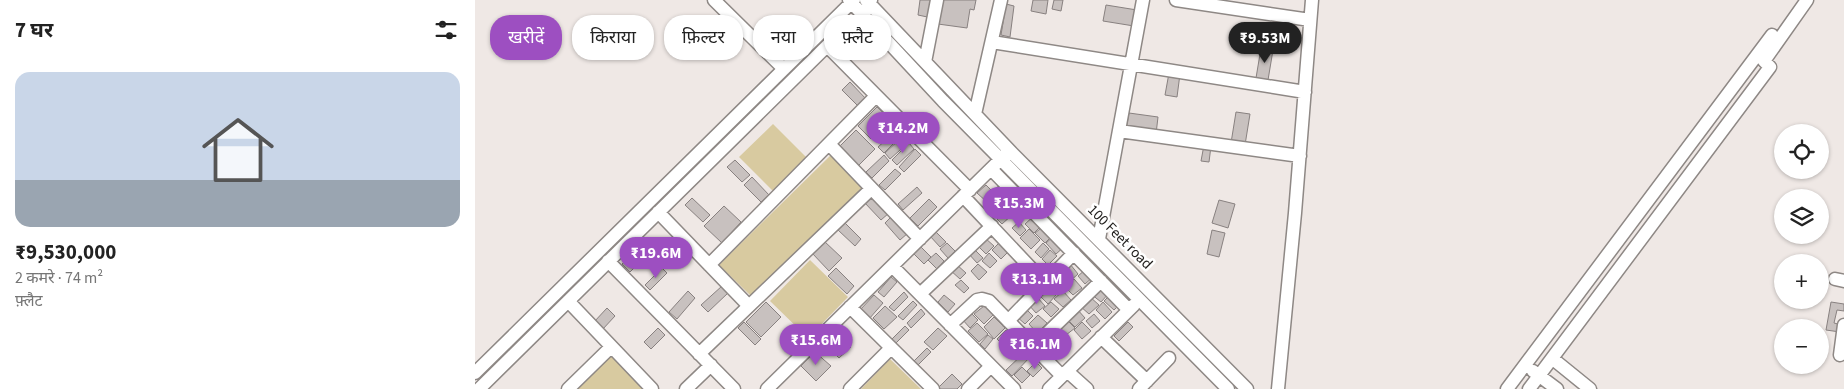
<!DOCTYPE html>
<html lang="hi">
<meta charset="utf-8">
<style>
:root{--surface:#fff;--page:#f6f6f6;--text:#222;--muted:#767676;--line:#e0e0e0;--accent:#9d4fc1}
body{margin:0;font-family:"Source Sans 3","Noto Sans Devanagari",sans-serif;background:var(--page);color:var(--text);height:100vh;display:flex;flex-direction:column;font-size:19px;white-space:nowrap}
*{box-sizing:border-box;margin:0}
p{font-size:16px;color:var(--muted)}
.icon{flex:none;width:28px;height:28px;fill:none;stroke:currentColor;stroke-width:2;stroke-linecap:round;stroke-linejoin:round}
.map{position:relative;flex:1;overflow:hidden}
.side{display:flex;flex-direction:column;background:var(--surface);width:475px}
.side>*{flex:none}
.hud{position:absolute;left:15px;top:15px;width:475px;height:45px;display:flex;gap:10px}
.controls{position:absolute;left:1299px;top:124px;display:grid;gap:10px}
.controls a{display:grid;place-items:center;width:55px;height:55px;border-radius:50%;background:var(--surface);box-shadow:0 1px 4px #0004;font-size:25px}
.price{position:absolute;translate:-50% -42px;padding:0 11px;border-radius:18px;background:var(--accent);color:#fff;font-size:16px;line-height:32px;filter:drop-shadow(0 1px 2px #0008)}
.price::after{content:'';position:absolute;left:50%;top:30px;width:15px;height:11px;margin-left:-8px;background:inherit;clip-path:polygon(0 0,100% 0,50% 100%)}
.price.active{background:#222;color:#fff}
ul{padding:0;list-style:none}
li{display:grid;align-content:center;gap:10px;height:265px;padding:0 15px}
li+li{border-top:1px solid var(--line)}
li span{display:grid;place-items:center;height:155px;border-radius:15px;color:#555}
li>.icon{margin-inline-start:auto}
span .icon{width:90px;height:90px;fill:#fffc;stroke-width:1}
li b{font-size:21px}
h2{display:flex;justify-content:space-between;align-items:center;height:60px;padding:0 15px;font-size:21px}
.tag{padding:0 18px;border-radius:20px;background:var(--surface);box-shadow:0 1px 4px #0004;font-size:18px;line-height:45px}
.tag.active{background:var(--accent);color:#fff}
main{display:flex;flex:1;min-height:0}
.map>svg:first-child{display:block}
.green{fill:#d8caa0}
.building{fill:#c8c1bf;stroke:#888180}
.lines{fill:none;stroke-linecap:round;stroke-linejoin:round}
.minor-casing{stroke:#8e8885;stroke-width:15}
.minor{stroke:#fff;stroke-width:12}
.labels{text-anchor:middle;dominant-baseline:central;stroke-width:5;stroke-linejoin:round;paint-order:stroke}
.street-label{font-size:15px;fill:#22201e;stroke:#fff}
</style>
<main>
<section class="side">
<h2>7 घर<svg class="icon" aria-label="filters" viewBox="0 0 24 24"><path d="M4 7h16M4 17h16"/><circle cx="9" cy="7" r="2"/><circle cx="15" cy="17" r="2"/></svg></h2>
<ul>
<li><span style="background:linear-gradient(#c9d6e8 70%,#9aa5b1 0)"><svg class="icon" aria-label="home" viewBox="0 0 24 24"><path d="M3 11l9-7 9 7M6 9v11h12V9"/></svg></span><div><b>₹9,530,000</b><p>2 कमरे · 74 m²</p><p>फ़्लैट</p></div></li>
</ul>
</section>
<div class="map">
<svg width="1369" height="389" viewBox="0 0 1369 389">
<rect width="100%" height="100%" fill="#efe8e5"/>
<path class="green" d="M298,124L332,158L298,191L264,157Z
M357,154L389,186L277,297L244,265Z
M335,260L373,297L333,338L295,301Z
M136,355L172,389H103Z
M415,359L446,389H386Z"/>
<path class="building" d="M445,0H460L457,18L443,15Z
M467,0H501L499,10L495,9L492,28L463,24Z
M558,0H573L571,14L556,11Z
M579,0H588L586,11L577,9Z
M531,4L539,6L535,37L526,35Z
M631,5L662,10L659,26L628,21Z
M786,48L798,50L793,80L781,78Z
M694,73L705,74L702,97L690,95Z
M375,82L392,100L384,107L367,90Z
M402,107L415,119L396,139L383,126Z
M761,112L775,114L770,145L756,143Z
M654,113L683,117L681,134L651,129Z
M381,130L400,149L383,166L364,147Z
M421,131L426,136L409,153L403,147Z
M427,137L433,143L415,159L410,153Z
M434,143L439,149L422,165L417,160Z
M729,145L736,146L734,162L726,161Z
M440,149L446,155L429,172L424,167Z
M409,155L414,161L397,178L391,172Z
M260,160L275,175L267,182L252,167Z
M420,169L426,174L410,190L404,185Z
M277,177L294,195L286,202L269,185Z
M528,182L535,191L527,199L518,191Z
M511,185L521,195L513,203L502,193Z
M442,187L447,193L428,210L423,204Z
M537,191L543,197L534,207L528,200Z
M396,195L414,213L406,220L389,202Z
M522,196L532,206L524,213L514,204Z
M217,198L235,215L228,222L210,205Z
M454,199L462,207L443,226L435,218Z
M744,200L760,204L753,228L737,223Z
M249,206L266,222L247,243L229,226Z
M531,209L537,215L527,224L522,219Z
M560,215L569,223L559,233L550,224Z
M417,216L433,233L425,240L410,223Z
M544,222L551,230L545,236L537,228Z
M370,223L386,239L380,246L363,230Z
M570,225L579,234L570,243L560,233Z
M554,229L565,240L556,249L545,238Z
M737,230L750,233L744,257L732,254Z
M460,231L471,242L465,247L455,236Z
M580,235L590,246L581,254L571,243Z
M201,238L208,244L192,262L185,256Z
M510,238L519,246L511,254L502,245Z
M349,241L367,258L354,271L337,253Z
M472,243L480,251L473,258L465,249Z
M524,243L533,252L526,259L517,250Z
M568,243L574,249L566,258L560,252Z
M165,247L173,254L155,272L147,264Z
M446,247L456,257L449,264L439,254Z
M498,248L508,258L502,263L493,253Z
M575,250L582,256L573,265L567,259Z
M461,253L469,261L462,269L453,260Z
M514,253L522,261L515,268L507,261Z
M481,264L491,273L485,279L475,270Z
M503,264L512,272L504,280L496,271Z
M595,264L603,274L593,283L584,273Z
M187,268L192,273L175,290L170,285Z
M361,268L379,286L372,294L353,276Z
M611,269L618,277L610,284L603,276Z
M583,275L592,284L583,292L574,283Z
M416,277L422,282L409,297L403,292Z
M599,279L607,288L598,295L590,287Z
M486,280L494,288L489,293L480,285Z
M625,284L635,292L626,302L616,294Z
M247,286L253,293L233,312L226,305Z
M573,286L582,294L573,304L564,295Z
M213,291L220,298L202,319L194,312Z
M588,291L596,300L588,307L579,299Z
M429,292L433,297L419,311L414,307Z
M636,294L646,303L639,310L629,301Z
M399,295L408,303L394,319L385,310Z
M469,295L480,304L473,312L463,302Z
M614,296L624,305L614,314L605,306Z
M562,297L570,306L561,313L553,304Z
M438,301L442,305L428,320L423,316Z
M291,302L306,317L286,337L271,322Z
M576,302L584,309L576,317L568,309Z
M628,302L637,312L630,319L621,310Z
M1356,302L1369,304V311L1362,310L1359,323L1367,325L1365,332L1351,330Z
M410,306L422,317L409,329L398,318Z
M509,306L518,315L509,324L499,314Z
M132,308L140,316L127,330L119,322Z
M550,308L558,316L550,324L541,316Z
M446,309L450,314L436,328L432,323Z
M602,309L610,318L600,327L591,318Z
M494,311L503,320L495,328L487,319Z
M619,314L625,321L617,328L611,321Z
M563,315L572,323L562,333L554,324Z
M519,317L530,328L519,339L509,327Z
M591,319L600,328L591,335L583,327Z
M269,322L286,339L280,345L263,328Z
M607,322L616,331L607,339L599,330Z
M653,322L658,327L644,341L639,336Z
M502,323L513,334L504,342L493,331Z
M430,326L434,330L421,343L417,339Z
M183,328L190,335L176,349L169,342Z
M463,328L472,336L458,350L449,342Z
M531,330L539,338L530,347L522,339Z
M361,332L376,347L364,358L349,343Z
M513,335L518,339L510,349L505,344Z
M452,348L456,352L443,365L439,361Z
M551,351L556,356L537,376L531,370Z
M340,352L356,366L341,381L326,366Z
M561,362L567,368L558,377L552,371Z
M547,367L555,375L547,383L539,375Z
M477,374L487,384L482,389H462Z"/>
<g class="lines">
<defs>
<path id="minor" d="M239,0L309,69
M374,0L468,101L753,389
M391,0L535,151L772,389
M701,0L835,20
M517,42L830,92
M352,46L495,190
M450,62L462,0
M500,114L526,0
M644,131L825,156
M354,144L445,239
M516,169L654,310
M488,196L570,283
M183,212L274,306
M624,239L668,0
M133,261L259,389
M234,265L401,96
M417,266L539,389
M1360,279L1369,281
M445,294L517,226
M93,301L177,389
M375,307L458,389
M533,321L599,253
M475,325L502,300L507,299L514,301L587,376
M626,337L672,381
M558,347L626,281
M224,354L396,189
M1365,355L1369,325
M1078,359L1115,389
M592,371L612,389
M1058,371L1082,389
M0,373L379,0
M4,389L352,46C363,36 394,13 396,0
M93,389L136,347
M211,389L236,365
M292,389L531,154
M375,389L416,348
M493,389L516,366
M574,389L659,305
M664,389L694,358
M803,389L820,213L837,0
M1032,389L1297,35
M1054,389L1295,67L1289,61L1332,0"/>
</defs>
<use href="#minor" class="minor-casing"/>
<use href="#minor" class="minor"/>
</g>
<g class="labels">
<g class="street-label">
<text transform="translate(645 237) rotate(45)">100 Feet road</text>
</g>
</g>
</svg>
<div class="controls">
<a><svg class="icon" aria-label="locate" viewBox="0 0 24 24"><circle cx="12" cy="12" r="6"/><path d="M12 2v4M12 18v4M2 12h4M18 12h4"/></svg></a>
<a><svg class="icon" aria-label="layers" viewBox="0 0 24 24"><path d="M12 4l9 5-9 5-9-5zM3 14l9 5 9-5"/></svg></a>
<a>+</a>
<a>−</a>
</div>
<b class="price active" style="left:790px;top:64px">₹9.53M</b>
<b class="price" style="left:428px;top:154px">₹14.2M</b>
<b class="price" style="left:544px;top:229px">₹15.3M</b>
<b class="price" style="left:181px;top:279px">₹19.6M</b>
<b class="price" style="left:562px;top:305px">₹13.1M</b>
<b class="price" style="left:341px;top:366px">₹15.6M</b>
<b class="price" style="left:560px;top:370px">₹16.1M</b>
<div class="hud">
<a class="tag active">खरीदें</a>
<a class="tag">किराया</a>
<a class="tag">फ़िल्टर</a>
<a class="tag">नया</a>
<a class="tag">फ़्लैट</a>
</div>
</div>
</main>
